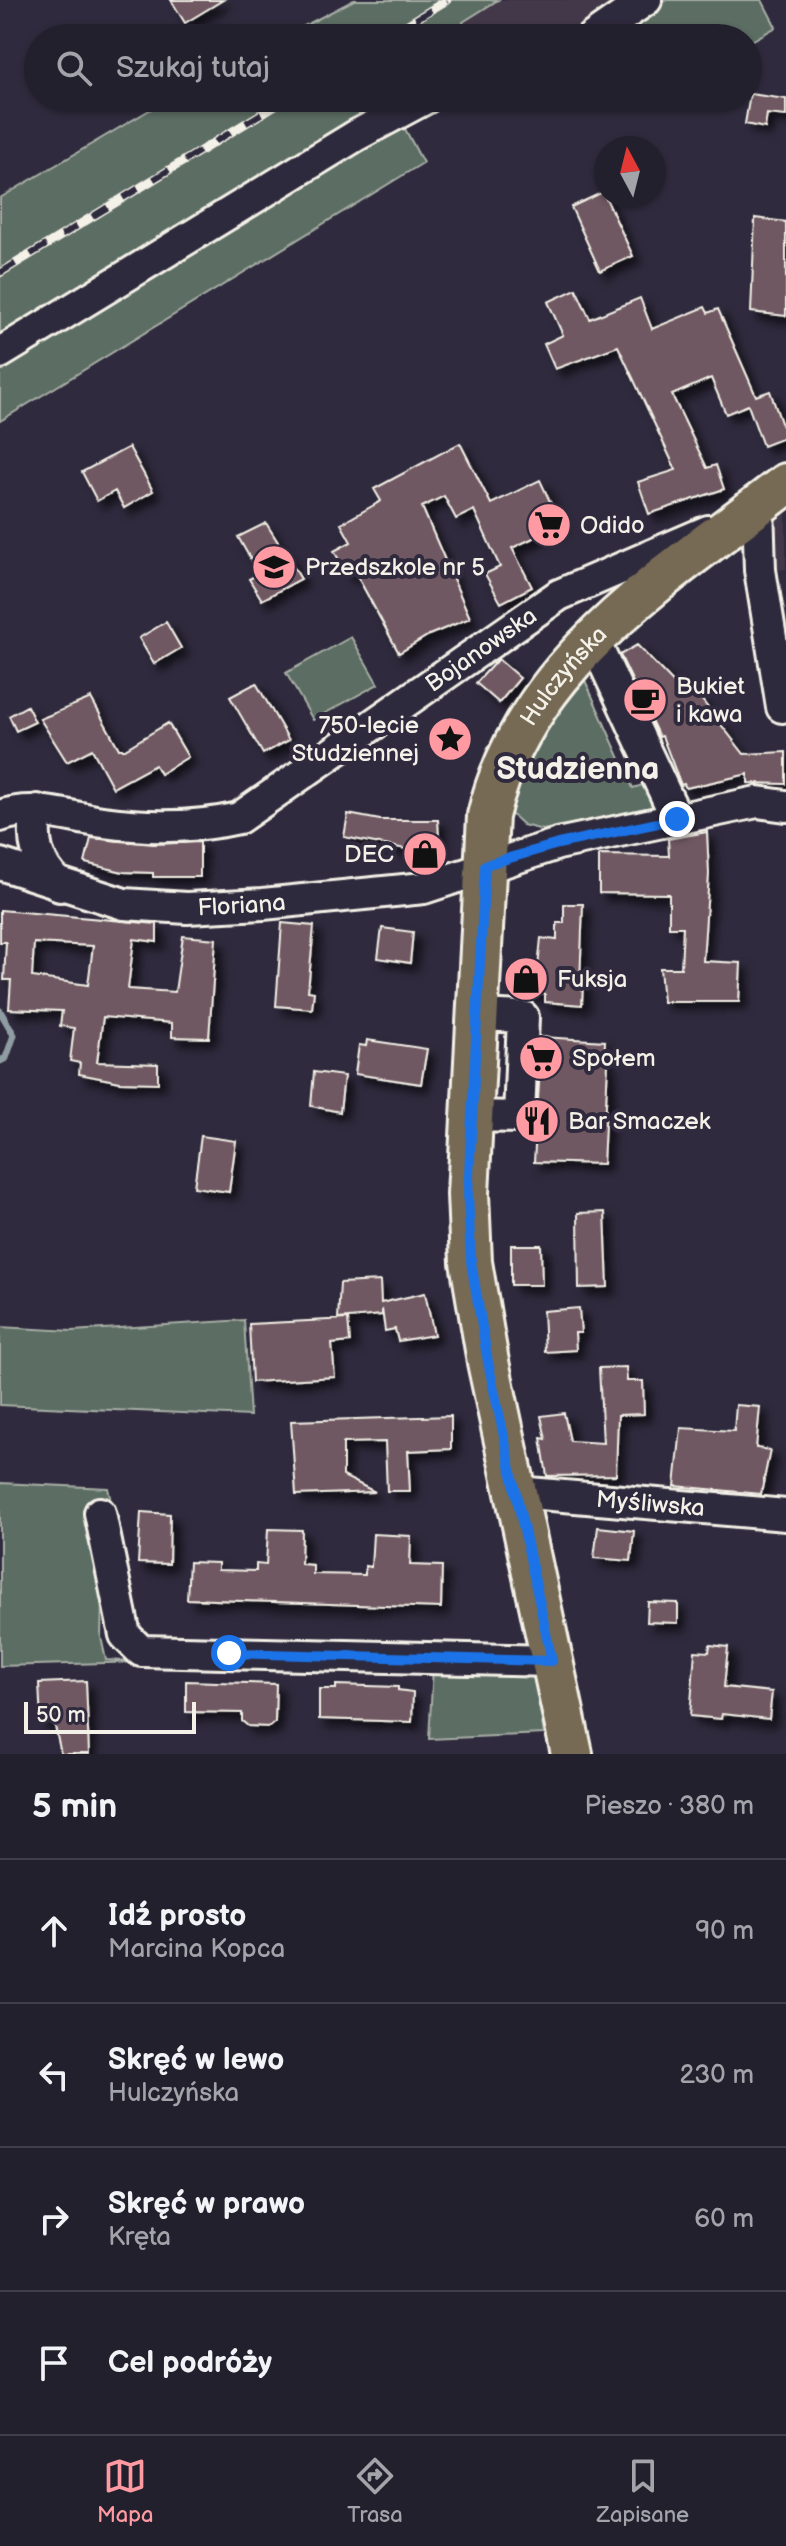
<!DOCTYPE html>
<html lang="pl">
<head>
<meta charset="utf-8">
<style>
  :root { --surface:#23202e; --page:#2f2d3a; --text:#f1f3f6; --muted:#a3a3aa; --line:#403e4a; --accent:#ff9aa2 }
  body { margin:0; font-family:"Balsamiq Sans",sans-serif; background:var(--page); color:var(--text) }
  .compass { position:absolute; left:594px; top:136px; width:72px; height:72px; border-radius:50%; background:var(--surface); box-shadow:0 2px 6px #0004; rotate:353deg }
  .scale { position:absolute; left:24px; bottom:20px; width:172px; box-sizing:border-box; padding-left:8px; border:4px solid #f4f1e8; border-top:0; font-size:22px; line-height:28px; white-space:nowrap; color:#f4f1e8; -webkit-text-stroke:6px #2f2a3d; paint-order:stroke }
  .stop { position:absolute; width:24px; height:24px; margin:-18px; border:6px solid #1a73e8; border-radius:50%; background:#fff }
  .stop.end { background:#1a73e8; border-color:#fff; box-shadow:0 2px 8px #0008 }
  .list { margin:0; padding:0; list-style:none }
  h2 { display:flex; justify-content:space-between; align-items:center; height:104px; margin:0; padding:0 32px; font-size:34px }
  h2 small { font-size:26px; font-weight:400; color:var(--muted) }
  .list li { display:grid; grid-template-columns:52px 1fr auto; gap:24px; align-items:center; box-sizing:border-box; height:144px; padding:0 32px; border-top:2px solid var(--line) }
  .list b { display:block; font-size:30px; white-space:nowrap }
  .list p { margin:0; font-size:26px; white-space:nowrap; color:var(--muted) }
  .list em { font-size:26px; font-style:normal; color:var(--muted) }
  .icon { flex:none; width:44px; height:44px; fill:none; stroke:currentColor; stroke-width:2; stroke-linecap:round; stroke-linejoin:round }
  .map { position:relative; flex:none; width:786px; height:1754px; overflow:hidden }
  .search { position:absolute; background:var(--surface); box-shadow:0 2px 6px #0004; left:24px; right:24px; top:24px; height:88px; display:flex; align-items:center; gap:20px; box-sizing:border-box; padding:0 28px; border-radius:44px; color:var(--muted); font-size:30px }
  .sheet { height:680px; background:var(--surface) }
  nav { display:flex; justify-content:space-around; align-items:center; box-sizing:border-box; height:112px; border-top:2px solid var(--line); background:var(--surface); font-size:22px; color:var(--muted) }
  nav a { display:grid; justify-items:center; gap:4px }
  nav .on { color:var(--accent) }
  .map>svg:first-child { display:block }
</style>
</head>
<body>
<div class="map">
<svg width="786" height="1754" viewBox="0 0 786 1754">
  <defs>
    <filter id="shadow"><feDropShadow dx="7" dy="7" stdDeviation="4" flood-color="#0009"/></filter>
  </defs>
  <rect width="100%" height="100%" fill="#2f2a3d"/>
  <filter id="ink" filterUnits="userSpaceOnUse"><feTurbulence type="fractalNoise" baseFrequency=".0125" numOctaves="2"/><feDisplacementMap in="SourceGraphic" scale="16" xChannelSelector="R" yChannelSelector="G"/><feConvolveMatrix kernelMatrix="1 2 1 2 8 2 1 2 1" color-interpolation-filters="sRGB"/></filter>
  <g filter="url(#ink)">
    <path fill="#423848" d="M 498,0 L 629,0 L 571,38 L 468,38 L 463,22 Z
      M 786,500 L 786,569 L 766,571 L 763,521 Z"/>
    <path fill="#5c6d64" stroke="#a8afa6" stroke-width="2" d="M 354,0 L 498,0 L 463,22 L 468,38 L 281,38 Z
      M 658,0 L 762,0 L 776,27 L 748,43 L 748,38 L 613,38 Z
      M 170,98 L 446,98 L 403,125 L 423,163 L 0,421 L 0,198 Z
      M 351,637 L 378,684 L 313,720 L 286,673 Z
      M 584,678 L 633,788 L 646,784 L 655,806 L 543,830 L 523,825 L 510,813 C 518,762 553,718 584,678 Z
      M 244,1320 L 250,1416 L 0,1405 L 0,1327 L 72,1331 Z
      M 0,1483 L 108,1488 L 112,1506 L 86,1514 L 102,1601 L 101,1637 L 106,1660 L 142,1662 L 0,1666 Z
      M 433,1667 L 534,1672 L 544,1734 L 429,1739 Z"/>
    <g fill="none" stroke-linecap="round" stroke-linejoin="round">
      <path stroke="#8f9da3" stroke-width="7" d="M 0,1011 L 14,1035 L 6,1058 L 0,1061"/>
    </g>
    <path fill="#705962" stroke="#f4f1e8" stroke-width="2" fill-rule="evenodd" filter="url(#shadow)" d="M 171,0 L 223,0 L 185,23 Z
      M 750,94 L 786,99 L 786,116 L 767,114 L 765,128 L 745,124 Z
      M 603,192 L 633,256 L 600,271 L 571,207 Z
      M 755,218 L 786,222 L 786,316 L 751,312 Z
      M 576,289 L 590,319 L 640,298 L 652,329 L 705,307 L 708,313 L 718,309 L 756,396 L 770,391 L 786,437 L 763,446 L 748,405 L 726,414 L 711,378 L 672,395 L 707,468 L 716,465 L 724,489 L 649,514 L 638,482 L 676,470 L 618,346 L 555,369 L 544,344 L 563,335 L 548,302 Z
      M 460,443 L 491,504 L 540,480 L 561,525 L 512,548 L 532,587 L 501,603 L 485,574 L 500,567 L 474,510 L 456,519 L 444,496 L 422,507 L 470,618 L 429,635 L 399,653 L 355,572 L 348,576 L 334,551 L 351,542 L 341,524 L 381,501 L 374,489 Z
      M 129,447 L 153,491 L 124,508 L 115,491 L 97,501 L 82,472 Z
      M 266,523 L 301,579 L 262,600 L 249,579 L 259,574 L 238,537 Z
      M 166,622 L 181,648 L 154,664 L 139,638 Z
      M 637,645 L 685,695 L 689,692 L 695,697 L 698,695 L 744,754 L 786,752 L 786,784 L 748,783 L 748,774 L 686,788 L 684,784 L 681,785 L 662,736 L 659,737 L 620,655 Z
      M 498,659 L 520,678 L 499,703 L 476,683 Z
      M 256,683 L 289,740 L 263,754 L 230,697 Z
      M 91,698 L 119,749 L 125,749 L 168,723 L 188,757 L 160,774 L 155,765 L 113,788 L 92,749 L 67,762 L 40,719 Z
      M 27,706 L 35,722 L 16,731 L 9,716 Z
      M 348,814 L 380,820 L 438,820 L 440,856 L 432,866 L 424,859 L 412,859 L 411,850 L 344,837 Z
      M 707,832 L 709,874 L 703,961 L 741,963 L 739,1002 L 663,1002 L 660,968 L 681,968 L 683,927 L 669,927 L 669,894 L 599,893 L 599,855 L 669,856 L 668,839 Z
      M 91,838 L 153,844 L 200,842 L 200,877 L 153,877 L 153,873 L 123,872 L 85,863 Z
      M 564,904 L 583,904 L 580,983 L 583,983 L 582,1005 L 545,1002 L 545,994 L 517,991 L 519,965 L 538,967 L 541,938 L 557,940 L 557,923 L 564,923 Z
      M 0,910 L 157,924 L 157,942 L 134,939 L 128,989 L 175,992 L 183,936 L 216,939 L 209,1038 L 172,1037 L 172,1023 L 103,1017 L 97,1062 L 158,1064 L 158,1083 L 120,1082 L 79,1074 L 80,1063 L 70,1061 L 74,1028 L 60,1026 L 62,1011 L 9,1009 L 11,980 L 4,980 L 6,942 L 0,942 ZM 34,943 L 93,946 L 88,985 L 32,977 Z
      M 282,923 L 314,926 L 308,991 L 314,992 L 312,1009 L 276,1006 Z
      M 382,928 L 413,932 L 410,963 L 378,958 Z
      M 542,1037 L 605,1041 L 604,1063 L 608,1064 L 603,1164 L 534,1162 Z
      M 367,1040 L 427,1049 L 421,1084 L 355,1074 L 359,1045 L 366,1046 Z
      M 314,1072 L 344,1076 L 340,1112 L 311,1106 Z
      M 201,1136 L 236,1141 L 229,1192 L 194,1187 Z
      M 605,1212 L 608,1287 L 579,1288 L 578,1213 Z
      M 511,1245 L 541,1245 L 542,1285 L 511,1285 Z
      M 380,1281 L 381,1303 L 425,1293 L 434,1335 L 398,1341 L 395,1329 L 385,1331 L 382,1309 L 382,1315 L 338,1319 L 340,1283 Z
      M 579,1308 L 581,1333 L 575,1333 L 576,1350 L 545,1352 L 543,1311 Z
      M 348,1319 L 350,1342 L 332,1344 L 335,1377 L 252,1382 L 249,1324 Z
      M 626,1367 L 627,1381 L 643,1381 L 644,1414 L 618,1415 L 616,1475 L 547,1476 L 541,1438 L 546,1439 L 541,1416 L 564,1413 L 570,1441 L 603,1443 L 599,1368 Z
      M 736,1405 L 760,1407 L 756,1448 L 770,1450 L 761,1494 L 675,1486 L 681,1428 L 734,1431 Z
      M 451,1416 L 451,1449 L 408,1451 L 410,1491 L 387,1491 L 385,1442 L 343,1443 L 343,1476 L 375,1492 L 296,1495 L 291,1421 Z
      M 141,1512 L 170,1514 L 169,1564 L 138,1563 Z
      M 598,1527 L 634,1531 L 631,1561 L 594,1558 Z
      M 268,1529 L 302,1530 L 301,1564 L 313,1565 L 313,1574 L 365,1575 L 365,1566 L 371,1567 L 373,1534 L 411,1536 L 410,1565 L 442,1566 L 441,1608 L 187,1599 L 189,1562 L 218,1563 L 218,1570 L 256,1571 L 256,1564 L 266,1565 Z
      M 648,1602 L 678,1603 L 678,1623 L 647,1622 Z
      M 710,1645 L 728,1647 L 724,1687 L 772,1692 L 769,1719 L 722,1714 L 721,1719 L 690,1716 L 695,1651 L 709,1652 Z
      M 86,1681 L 89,1754 L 61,1754 L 54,1722 L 41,1723 L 39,1683 Z
      M 186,1681 L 276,1684 L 275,1722 L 269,1727 L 248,1726 L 242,1721 L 242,1713 L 186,1712 Z
      M 336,1685 L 398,1687 L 398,1690 L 413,1692 L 412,1722 L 319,1719 L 319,1689 L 336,1689 Z"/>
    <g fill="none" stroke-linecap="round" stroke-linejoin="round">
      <g stroke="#f4f1e8" stroke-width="36">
        <g id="minor">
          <path d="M 591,38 L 646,0"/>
          <path d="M 0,353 L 357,135 L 426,98"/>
          <path d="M 758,505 L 760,570 L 782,707"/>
          <path d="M 594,641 L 677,819"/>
          <path d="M 37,810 C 31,842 36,862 60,886"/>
          <path id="s1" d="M 0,816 C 35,804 67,817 103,822 C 147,828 196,828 239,818 L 559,595 L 708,531"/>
          <path id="s2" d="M 0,864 L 124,904 L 187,908 L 263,904 L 424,888 L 558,844 L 757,802 L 786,806"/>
          <path d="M 472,1116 L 519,1117 L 523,1017 L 476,1015"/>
          <path id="s3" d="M 517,1492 L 786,1515"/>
          <path d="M 100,1513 L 125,1635 L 141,1651 L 552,1661"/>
        </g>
      </g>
      <g stroke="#f4f1e8" stroke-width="46">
        <g id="major">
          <path id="s4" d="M 572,1754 L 488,1362 L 471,1262 L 468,1194 L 488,816 C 523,663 670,574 786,484"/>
        </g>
      </g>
      <use href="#minor" stroke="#2f2a3d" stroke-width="30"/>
      <use href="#major" stroke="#766a54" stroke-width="40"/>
      <g stroke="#f4f1e8" stroke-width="9">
        <path id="rail" d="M 385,38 L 447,0
          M 0,273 L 287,98"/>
      </g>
      <use href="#rail" stroke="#2f2a3d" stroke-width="6" stroke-dasharray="18" stroke-linecap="butt"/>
    </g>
  </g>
  <g fill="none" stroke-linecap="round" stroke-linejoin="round" filter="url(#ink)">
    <path stroke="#1a73e8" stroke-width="10" d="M 229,1653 L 552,1661 L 488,1362 L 471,1262 L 468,1194 L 485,865 L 558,844 L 677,819"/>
  </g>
  <defs>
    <g id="supermarket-disc" transform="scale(2.3)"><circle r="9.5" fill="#ff9aa2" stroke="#2f2a3d"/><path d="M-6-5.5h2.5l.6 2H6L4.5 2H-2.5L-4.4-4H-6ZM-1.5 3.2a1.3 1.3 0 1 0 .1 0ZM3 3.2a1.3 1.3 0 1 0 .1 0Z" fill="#111"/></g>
    <g id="school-disc" transform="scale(2.3)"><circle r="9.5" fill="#ff9aa2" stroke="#2f2a3d"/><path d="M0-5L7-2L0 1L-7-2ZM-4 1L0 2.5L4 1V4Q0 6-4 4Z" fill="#111"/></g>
    <g id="cafe-disc" transform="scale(2.3)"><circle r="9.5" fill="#ff9aa2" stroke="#2f2a3d"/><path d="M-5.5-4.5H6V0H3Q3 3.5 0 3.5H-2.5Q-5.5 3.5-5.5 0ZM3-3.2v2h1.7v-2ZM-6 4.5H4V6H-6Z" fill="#111"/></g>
    <g id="sight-disc" transform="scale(2.3)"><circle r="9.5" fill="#ff9aa2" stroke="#2f2a3d"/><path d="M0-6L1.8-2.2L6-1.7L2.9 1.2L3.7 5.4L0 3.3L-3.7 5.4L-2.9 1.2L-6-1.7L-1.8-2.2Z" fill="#111"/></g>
    <g id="shop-disc" transform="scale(2.3)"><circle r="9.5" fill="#ff9aa2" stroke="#2f2a3d"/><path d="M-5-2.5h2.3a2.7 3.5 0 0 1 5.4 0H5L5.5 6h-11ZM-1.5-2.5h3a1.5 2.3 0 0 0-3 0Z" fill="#111"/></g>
    <g id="restaurant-disc" transform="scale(2.3)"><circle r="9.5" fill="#ff9aa2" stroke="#2f2a3d"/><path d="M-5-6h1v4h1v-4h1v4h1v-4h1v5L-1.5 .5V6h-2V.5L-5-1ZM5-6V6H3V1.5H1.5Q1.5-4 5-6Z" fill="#111"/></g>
  </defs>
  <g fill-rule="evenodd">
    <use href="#supermarket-disc" x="549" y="525"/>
    <use href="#school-disc" x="274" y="567"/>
    <use href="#cafe-disc" x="645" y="700"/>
    <use href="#sight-disc" x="450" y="739"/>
    <use href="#shop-disc" x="425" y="854"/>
    <use href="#shop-disc" x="526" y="979"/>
    <use href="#supermarket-disc" x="541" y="1058"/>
    <use href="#restaurant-disc" x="537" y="1121"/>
  </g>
  <g text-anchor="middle" stroke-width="8" stroke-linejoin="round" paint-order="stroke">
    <g font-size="24" fill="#f4f1e8" stroke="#2f2a3d" text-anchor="start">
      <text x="580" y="533">Odido</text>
      <text x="305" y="575">Przedszkole nr 5</text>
      <text x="676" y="694">Bukiet<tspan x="676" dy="28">i kawa</tspan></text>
      <text x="419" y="733" text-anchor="end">750-lecie<tspan x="419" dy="28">Studziennej</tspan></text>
      <text x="394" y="862" text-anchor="end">DEC</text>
      <text x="557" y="987">Fuksja</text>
      <text x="572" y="1066">Społem</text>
      <text x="568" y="1129">Bar Smaczek</text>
    </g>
    <g font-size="24" fill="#f4f1e8" stroke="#2f2a3d">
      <text dy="8" stroke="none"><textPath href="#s1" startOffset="536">Bojanowska</textPath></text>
      <text dy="8" stroke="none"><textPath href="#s4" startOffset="1110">Hulczyńska</textPath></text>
      <text dy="8" stroke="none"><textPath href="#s2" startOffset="248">Floriana</textPath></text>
      <text dy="8" stroke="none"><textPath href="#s3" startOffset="134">Myśliwska</textPath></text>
    </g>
    <g font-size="32" font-weight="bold" fill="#f4f1e8" stroke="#2f2a3d">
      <text x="578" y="779">Studzienna</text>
    </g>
  </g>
</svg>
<svg class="compass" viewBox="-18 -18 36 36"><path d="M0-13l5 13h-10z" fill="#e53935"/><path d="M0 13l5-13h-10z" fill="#a3a3aa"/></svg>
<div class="scale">50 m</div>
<div class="stop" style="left:229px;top:1653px"></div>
<div class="stop end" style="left:677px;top:819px"></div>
<div class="search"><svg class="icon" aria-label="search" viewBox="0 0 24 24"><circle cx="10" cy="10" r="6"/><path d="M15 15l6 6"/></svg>Szukaj tutaj</div>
</div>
<section class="sheet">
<h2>5 min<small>Pieszo · 380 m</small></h2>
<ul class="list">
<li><svg class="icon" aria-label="ahead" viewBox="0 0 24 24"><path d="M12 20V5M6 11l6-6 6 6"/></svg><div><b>Idź prosto</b><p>Marcina Kopca</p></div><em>90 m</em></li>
<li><svg class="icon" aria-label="left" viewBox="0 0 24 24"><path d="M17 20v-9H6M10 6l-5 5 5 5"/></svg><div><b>Skręć w lewo</b><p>Hulczyńska</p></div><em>230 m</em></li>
<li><svg class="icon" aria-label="right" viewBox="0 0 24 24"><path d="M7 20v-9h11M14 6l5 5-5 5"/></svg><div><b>Skręć w prawo</b><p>Kręta</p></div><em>60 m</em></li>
<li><svg class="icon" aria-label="arrive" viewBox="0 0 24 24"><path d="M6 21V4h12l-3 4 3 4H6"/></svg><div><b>Cel podróży</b></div></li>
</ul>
</section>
<nav>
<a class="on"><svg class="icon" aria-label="map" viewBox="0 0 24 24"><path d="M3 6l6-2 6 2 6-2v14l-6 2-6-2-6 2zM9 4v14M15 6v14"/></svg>Mapa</a>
<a><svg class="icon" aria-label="directions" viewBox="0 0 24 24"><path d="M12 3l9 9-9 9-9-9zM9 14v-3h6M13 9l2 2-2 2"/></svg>Trasa</a>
<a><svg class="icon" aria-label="saved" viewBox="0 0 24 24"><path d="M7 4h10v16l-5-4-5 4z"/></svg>Zapisane</a>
</nav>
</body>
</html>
